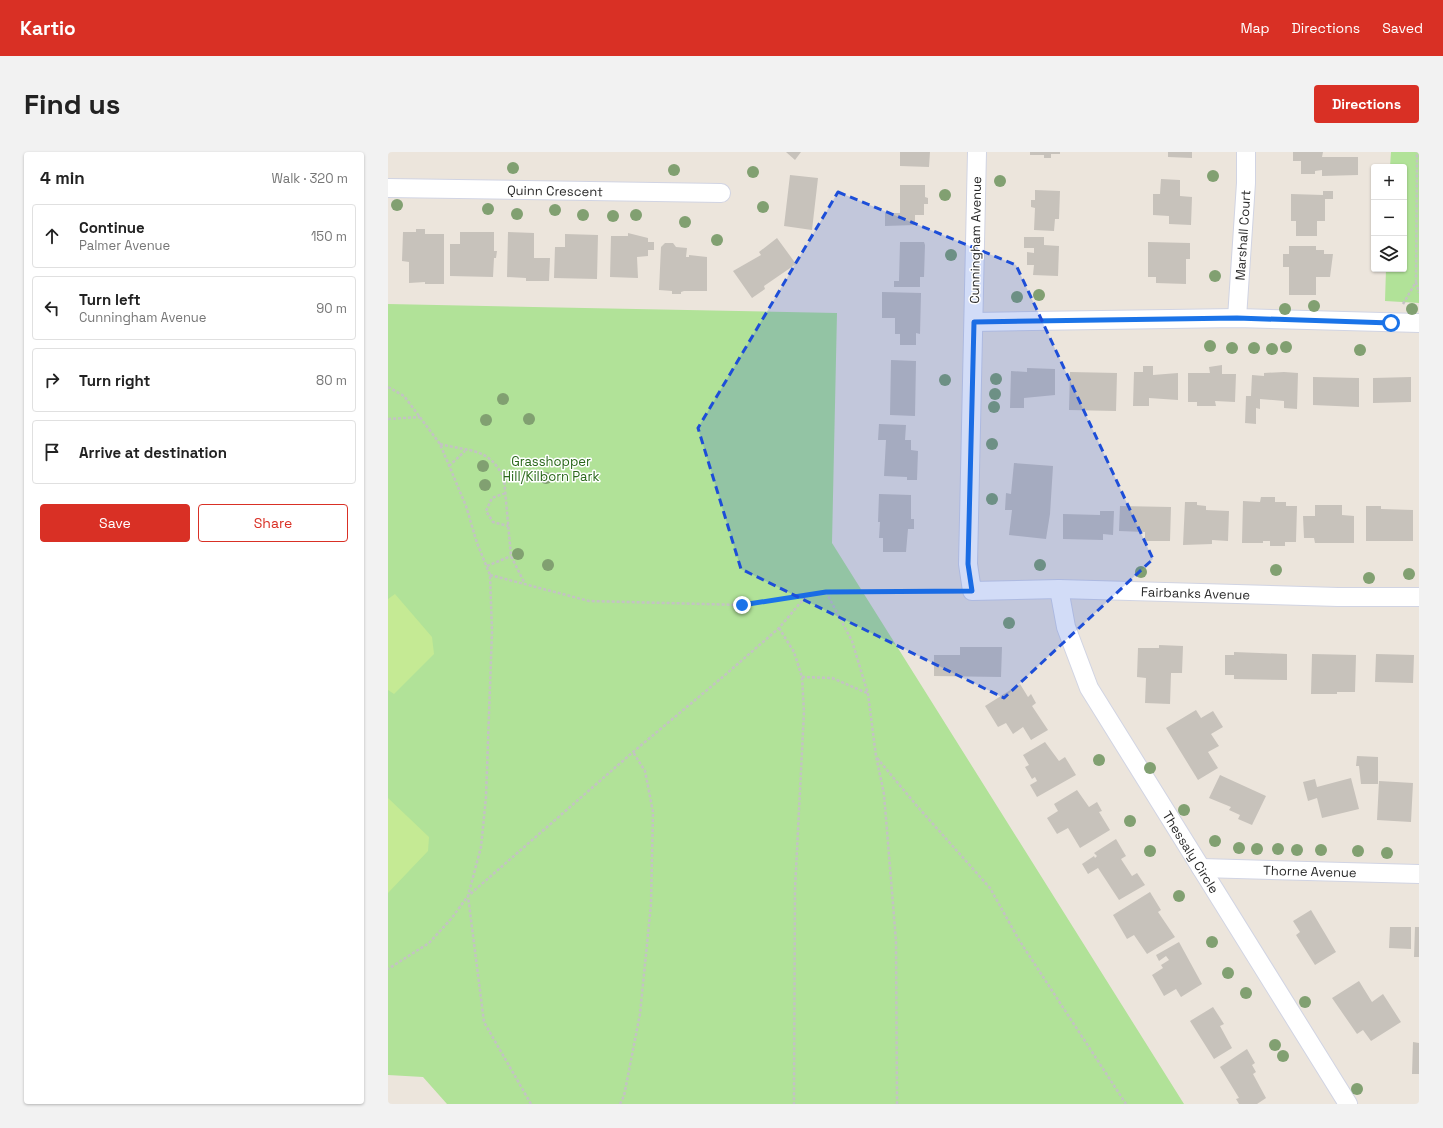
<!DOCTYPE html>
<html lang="en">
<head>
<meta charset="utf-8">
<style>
  :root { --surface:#fff; --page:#f2f2f2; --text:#222; --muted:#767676; --line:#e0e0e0; --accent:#d93025 }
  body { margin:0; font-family:"Space Grotesk",sans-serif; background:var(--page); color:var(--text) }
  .controls { position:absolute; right:12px; top:12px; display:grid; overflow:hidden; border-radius:4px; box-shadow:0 1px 3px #0004 }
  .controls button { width:36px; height:36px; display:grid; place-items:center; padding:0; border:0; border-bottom:1px solid var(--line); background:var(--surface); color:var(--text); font:20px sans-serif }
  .stop { position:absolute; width:12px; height:12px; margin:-9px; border:3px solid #1a73e8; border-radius:50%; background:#fff }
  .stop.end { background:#1a73e8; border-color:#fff; box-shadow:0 1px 4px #0008 }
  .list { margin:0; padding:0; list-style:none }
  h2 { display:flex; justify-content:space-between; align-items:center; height:52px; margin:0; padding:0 16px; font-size:17px }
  h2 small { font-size:13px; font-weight:400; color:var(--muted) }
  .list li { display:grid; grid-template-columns:26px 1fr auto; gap:12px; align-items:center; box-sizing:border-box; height:64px; margin:0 8px 8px; padding:0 8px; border:1px solid var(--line); border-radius:4px }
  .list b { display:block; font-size:15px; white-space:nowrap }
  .list p { margin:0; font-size:13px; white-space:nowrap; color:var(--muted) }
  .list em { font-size:13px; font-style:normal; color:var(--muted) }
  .actions { display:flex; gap:8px; padding:12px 16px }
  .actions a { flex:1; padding:9px 0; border:1px solid var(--accent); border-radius:4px; text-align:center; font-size:14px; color:var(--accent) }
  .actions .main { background:var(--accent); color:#fff }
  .icon { flex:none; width:22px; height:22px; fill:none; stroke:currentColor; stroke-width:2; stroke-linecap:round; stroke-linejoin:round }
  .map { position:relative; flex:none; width:1031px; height:952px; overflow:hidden; border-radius:4px }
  header { display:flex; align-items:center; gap:24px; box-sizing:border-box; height:56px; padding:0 20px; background:var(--accent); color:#fff }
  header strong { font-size:19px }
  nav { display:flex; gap:22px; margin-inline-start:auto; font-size:14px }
  .intro { display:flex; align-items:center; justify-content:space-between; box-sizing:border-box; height:96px; padding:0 24px }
  h1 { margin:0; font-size:28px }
  .button { padding:10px 18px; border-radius:4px; background:var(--accent); color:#fff; font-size:14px; font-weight:700 }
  main { display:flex; gap:24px; padding:0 24px }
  aside { flex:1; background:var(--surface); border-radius:4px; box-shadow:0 1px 3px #0004 }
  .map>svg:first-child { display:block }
</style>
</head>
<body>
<header>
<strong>Kartio</strong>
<nav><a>Map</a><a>Directions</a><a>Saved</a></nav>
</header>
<div class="intro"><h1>Find us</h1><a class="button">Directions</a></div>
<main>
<aside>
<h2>4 min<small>Walk · 320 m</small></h2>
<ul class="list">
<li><svg class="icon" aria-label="ahead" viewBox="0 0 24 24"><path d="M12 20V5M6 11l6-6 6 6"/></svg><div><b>Continue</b><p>Palmer Avenue</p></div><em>150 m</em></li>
<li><svg class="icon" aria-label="left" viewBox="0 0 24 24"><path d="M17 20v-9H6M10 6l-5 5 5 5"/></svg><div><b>Turn left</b><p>Cunningham Avenue</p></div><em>90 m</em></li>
<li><svg class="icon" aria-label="right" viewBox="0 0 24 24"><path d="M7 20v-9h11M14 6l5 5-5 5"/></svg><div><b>Turn right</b></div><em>80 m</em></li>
<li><svg class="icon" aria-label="arrive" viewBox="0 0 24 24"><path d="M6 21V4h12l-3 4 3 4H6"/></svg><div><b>Arrive at destination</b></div></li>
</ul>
<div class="actions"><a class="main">Save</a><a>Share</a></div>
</aside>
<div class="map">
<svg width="1031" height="952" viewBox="0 0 1031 952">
  <rect width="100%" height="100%" fill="#ece5dc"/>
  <path fill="#b1e298" d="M 1003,0 L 1031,0 L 1031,151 L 997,149 L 998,117 L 1016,117 L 1016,15 L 1002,15 Z
    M 0,152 L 449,161 L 444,391 L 796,952 L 59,952 L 35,925 L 0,923 Z"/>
  <path fill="#c5ea94" d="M 7,442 L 44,485 L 46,502 L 6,542 L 0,538 L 0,447 Z
    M 0,646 L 41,685 L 40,699 L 0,741 Z"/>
  <path fill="#c7c2bb" d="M 398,0 L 413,0 L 407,8 Z
    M 512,0 L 542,0 L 541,15 L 512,14 Z
    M 642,0 L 672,0 L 672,2 L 663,2 L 663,6 L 656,6 L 656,3 L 642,3 Z
    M 780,0 L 804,0 L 804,6 L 780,5 Z
    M 905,0 L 935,0 L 934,5 L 970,5 L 970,23 L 934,24 L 934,18 L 927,19 L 927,22 L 913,22 L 913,9 L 905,9 Z
    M 402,23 L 430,26 L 424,78 L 396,74 Z
    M 773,27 L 792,28 L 792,44 L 804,45 L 803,73 L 781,72 L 781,64 L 765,63 L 765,42 L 772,42 Z
    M 512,33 L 537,33 L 537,45 L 540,46 L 540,52 L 536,52 L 536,63 L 527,63 L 527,73 L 497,74 L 497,61 L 512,61 Z
    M 647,38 L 672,39 L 671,67 L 667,67 L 666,79 L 646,78 L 647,56 L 643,55 L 643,48 L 647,48 Z
    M 935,39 L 945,39 L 945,47 L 937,47 L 937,69 L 929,69 L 929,84 L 908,84 L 908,69 L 903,69 L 903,42 L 935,43 Z
    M 28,77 L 37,77 L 37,82 L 56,82 L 56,132 L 37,132 L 37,130 L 21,131 L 21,110 L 14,109 L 15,80 L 28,80 Z
    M 72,80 L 106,80 L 106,99 L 109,99 L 108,106 L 106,106 L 105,125 L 62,124 L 62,92 L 72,92 Z
    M 120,80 L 146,81 L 146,106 L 162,106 L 161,129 L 138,129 L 138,126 L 119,125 Z
    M 240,81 L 260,86 L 260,90 L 266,90 L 266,98 L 260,98 L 260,104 L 249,105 L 250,126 L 222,125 L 223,84 L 240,84 Z
    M 177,82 L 210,83 L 209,127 L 166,126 L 167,95 L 177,95 Z
    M 636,85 L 656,85 L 656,93 L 671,94 L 670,124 L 645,123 L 646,113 L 639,113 L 639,100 L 646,101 L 646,96 L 636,96 Z
    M 389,86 L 408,112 L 376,134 L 377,137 L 364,146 L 345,119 L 373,103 L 371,100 Z
    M 512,90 L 536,90 L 537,93 L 536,125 L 532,125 L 532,135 L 506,135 L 506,129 L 511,129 Z
    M 760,90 L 802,91 L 802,107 L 798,107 L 798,132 L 768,131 L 768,125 L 760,125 Z
    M 277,91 L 285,91 L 288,95 L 299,96 L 298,105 L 301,105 L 301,103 L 319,105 L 319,139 L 296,139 L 293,140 L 293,142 L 284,142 L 284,139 L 271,138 L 273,95 Z
    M 901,94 L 928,94 L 928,98 L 936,98 L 936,102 L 945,102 L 942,125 L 928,125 L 928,143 L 901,143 L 901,115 L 895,115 L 895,102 L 901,102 Z
    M 494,140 L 533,141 L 532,182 L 528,181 L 528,193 L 512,193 L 512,182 L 507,182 L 507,166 L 494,166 Z
    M 503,208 L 528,209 L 527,264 L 502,263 Z
    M 834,213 L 834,222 L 848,222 L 847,250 L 827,249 L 828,254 L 809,254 L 809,250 L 800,250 L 800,221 L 822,221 L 821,215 Z
    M 755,214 L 765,214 L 765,223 L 790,221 L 790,248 L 761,246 L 761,254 L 745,254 L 746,220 L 755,220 Z
    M 639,216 L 667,217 L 667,243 L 636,246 L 636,256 L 622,256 L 623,219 L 639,220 Z
    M 682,220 L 729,221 L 728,259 L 681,258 Z
    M 896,220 L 910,221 L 909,257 L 896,256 L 896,249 L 872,247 L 872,257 L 868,256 L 868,272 L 857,271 L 858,244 L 863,244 L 864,223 L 876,224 L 876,221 Z
    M 925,225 L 971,226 L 971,255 L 925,253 Z
    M 1023,225 L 1023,250 L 985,251 L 985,226 Z
    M 491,272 L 518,273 L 517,288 L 523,288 L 523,298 L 530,299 L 529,328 L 519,328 L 519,325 L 496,324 L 498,288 L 490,288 Z
    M 626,311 L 665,314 L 662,362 L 658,387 L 621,383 L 624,358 L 617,358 L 618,341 L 623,342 Z
    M 491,342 L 523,343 L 523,367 L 526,367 L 526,377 L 520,377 L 518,400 L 495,400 L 495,386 L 491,386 L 492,370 L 490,370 Z
    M 873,345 L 887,345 L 887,350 L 898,350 L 898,354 L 909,354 L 908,390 L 897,390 L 897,394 L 882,394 L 882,389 L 875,389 L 875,391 L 854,391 L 855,349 L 872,350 Z
    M 797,350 L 809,350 L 809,353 L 818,354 L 818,358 L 841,359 L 840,389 L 824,388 L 824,392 L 795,393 Z
    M 927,353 L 954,353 L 954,363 L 966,364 L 966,391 L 927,391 L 926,386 L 916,386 L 915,364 L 927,364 Z
    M 732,354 L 783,355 L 782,389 L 757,389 L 757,380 L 731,379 Z
    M 978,354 L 993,354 L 993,357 L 1025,358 L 1025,389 L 978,389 Z
    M 712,359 L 726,359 L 725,383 L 715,382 L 715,388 L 675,387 L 675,362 L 712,363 Z
    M 771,493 L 795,494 L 794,521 L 783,521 L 782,552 L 757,551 L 758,526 L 749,525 L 750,496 L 771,496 Z
    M 572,495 L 614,495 L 613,525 L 546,524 L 546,503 L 572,503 Z
    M 846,500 L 899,502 L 899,528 L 846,527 L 846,523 L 837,523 L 837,503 L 846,503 Z
    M 924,502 L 968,503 L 967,540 L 949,540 L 949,542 L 923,542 Z
    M 988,502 L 1026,503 L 1025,531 L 987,530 Z
    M 632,532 L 640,545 L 643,542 L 648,551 L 644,554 L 660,578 L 643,588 L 635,575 L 625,582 L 618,571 L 610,575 L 597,554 Z
    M 808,558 L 813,566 L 825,559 L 835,575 L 823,582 L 831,594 L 820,600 L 830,616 L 810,628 L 778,576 Z
    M 657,590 L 671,609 L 677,605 L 688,623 L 649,645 L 642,633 L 649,629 L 647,625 L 644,627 L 637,615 L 641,613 L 635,603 Z
    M 969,604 L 990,605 L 990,632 L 973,632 L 971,614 L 968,614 Z
    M 832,623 L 878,644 L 864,673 L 850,667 L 852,663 L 841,658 L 843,655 L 821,646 Z
    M 963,626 L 971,657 L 934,666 L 929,646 L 920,649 L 915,630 L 927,627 L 929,635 Z
    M 991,629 L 1025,631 L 1023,670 L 989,668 Z
    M 689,638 L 701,655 L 709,650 L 714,659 L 711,660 L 722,678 L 692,696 L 680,676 L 669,682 L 659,666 L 670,659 L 666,652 Z
    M 728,687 L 738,704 L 733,707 L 744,724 L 749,721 L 757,733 L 731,748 L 710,716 L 700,722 L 694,712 L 706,704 L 707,706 L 709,704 L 706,701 Z
    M 762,740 L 773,758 L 770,760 L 787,785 L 759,802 L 746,783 L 739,787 L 725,763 Z
    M 923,758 L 948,800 L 927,813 L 908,783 L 912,780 L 905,769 Z
    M 1002,775 L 1023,775 L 1023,797 L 1001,796 Z
    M 1027,775 L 1031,775 L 1031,805 L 1026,805 Z
    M 791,790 L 814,832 L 793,845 L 788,837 L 776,844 L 764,823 L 775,816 L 773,813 L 781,808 L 778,804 L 771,809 L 768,803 Z
    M 971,829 L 984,850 L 995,842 L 1013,870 L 983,889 L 975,878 L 969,882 L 944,846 Z
    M 825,855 L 836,872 L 832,874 L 844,896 L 826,907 L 802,869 Z
    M 1025,890 L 1031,891 L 1031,922 L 1024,922 Z
    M 859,897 L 867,911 L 864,913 L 868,920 L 865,922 L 878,946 L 869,952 L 851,952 L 848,947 L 851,946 L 832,915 Z"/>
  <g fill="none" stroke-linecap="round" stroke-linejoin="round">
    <g stroke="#d1d4e3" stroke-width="20">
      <g id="minor">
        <path id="s1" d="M 589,0 L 580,412 L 584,439 L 671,437 L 950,445 L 1031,445"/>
        <path id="s2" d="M 0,36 L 333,41"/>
        <path id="s3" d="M 849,166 L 858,31 L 858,0"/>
        <path d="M 586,170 L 849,166 L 1031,171"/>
        <path id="s4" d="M 671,437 L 678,475 L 701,536 L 960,952"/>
        <path id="s5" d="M 813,716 L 1031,722"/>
      </g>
    </g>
    <path stroke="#c3c3c3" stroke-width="2.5" stroke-dasharray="3 2" stroke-linecap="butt" d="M 1028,130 L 1031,141
      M 1015,152 L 1028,130 L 1029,0
      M 0,235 L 16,244 L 52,292 L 78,354 L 89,391 L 102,423 L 104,479 L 98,645 L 93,695 L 80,744 L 63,767 L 41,791 L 0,817
      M 0,267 L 32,265
      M 52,292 C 82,300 102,295 116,327 L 123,404 L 137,432
      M 61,314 L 77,299
      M 117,341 L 104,346 L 98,359 L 105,370 L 120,374
      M 99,414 L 123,404
      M 102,423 L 201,449 L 354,453 L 438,440 L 567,439
      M 438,440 L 464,489 L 480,542 L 488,604 L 496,642 L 508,789 L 509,952
      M 391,476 L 406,500 L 414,525 L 416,560 L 407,737 L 406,952
      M 414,525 L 444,526 L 479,541
      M 489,606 L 529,654 L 602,736 L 631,788 L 738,952
      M 143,952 L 96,870 L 80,744 L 245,600 L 337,523 L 391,476 L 419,443
      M 232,952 L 236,944 L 252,862 L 263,752 L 265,660 L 257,619 L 245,600"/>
    <use href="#minor" stroke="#fff" stroke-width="18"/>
  </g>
  <g fill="#81a071">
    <circle cx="125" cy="16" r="6"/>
    <circle cx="286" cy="18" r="6"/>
    <circle cx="365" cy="20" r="6"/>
    <circle cx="825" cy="24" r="6"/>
    <circle cx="612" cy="29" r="6"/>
    <circle cx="557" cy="43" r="6"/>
    <circle cx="9" cy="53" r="6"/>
    <circle cx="375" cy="55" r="6"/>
    <circle cx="100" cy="57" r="6"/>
    <circle cx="167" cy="58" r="6"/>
    <circle cx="129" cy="62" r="6"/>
    <circle cx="195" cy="63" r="6"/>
    <circle cx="248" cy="63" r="6"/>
    <circle cx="225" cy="64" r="6"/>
    <circle cx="297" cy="70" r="6"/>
    <circle cx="329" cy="88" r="6"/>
    <circle cx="563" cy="103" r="6"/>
    <circle cx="827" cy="124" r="6"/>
    <circle cx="651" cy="143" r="6"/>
    <circle cx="629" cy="145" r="6"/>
    <circle cx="926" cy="154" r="6"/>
    <circle cx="897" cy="157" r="6"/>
    <circle cx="1024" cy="157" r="6"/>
    <circle cx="822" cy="194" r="6"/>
    <circle cx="898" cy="195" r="6"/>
    <circle cx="844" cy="196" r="6"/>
    <circle cx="866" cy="196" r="6"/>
    <circle cx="884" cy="197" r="6"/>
    <circle cx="972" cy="198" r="6"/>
    <circle cx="608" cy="227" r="6"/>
    <circle cx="557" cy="228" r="6"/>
    <circle cx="607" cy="242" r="6"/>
    <circle cx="115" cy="247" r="6"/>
    <circle cx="606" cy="255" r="6"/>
    <circle cx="141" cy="267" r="6"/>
    <circle cx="98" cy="268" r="6"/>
    <circle cx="604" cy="292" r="6"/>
    <circle cx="95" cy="314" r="6"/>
    <circle cx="158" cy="326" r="6"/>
    <circle cx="97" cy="333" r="6"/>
    <circle cx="604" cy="347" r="6"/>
    <circle cx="130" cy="402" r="6"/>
    <circle cx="160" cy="413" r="6"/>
    <circle cx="652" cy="413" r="6"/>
    <circle cx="888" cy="418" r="6"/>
    <circle cx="753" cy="420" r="6"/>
    <circle cx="1021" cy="422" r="6"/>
    <circle cx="981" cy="426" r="6"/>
    <circle cx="621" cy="471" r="6"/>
    <circle cx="711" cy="608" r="6"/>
    <circle cx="762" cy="616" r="6"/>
    <circle cx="796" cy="658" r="6"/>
    <circle cx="742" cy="669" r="6"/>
    <circle cx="827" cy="689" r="6"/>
    <circle cx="851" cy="696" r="6"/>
    <circle cx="869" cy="697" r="6"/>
    <circle cx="890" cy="697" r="6"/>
    <circle cx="909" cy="698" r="6"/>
    <circle cx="933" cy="698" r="6"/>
    <circle cx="762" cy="699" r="6"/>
    <circle cx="970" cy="699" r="6"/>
    <circle cx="999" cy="701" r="6"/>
    <circle cx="791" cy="744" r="6"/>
    <circle cx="824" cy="790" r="6"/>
    <circle cx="840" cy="821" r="6"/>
    <circle cx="858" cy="841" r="6"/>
    <circle cx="917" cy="850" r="6"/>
    <circle cx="887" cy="893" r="6"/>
    <circle cx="895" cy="904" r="6"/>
    <circle cx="969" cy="937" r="6"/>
  </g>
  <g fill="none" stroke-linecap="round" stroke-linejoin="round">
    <path stroke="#1a73e8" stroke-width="5" d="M 354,453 L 438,440 L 584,439 L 580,412 L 586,170 L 849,166 L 1003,171"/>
  </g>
  <path fill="#1d4ed8" fill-opacity="0.2" stroke="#1d4ed8" stroke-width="3" stroke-dasharray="8 5" stroke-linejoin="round" d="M 450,40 L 628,113 L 765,407 L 616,546 L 353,417 L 310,276 Z"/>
  <g text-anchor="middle" stroke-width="3" stroke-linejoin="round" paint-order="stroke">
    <g font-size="13" fill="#2a2a2a" stroke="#fff">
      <text dy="5" stroke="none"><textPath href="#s2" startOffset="167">Quinn Crescent</textPath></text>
      <text dy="5" stroke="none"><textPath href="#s3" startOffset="83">Marshall Court</textPath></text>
      <text transform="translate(587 88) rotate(-89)" y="5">Cunningham Avenue</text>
      <text dy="5" stroke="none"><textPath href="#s1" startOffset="663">Fairbanks Avenue</textPath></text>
      <text dy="5" stroke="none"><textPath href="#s4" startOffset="297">Thessaly Circle</textPath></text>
      <text dy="5" stroke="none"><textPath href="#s5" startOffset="109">Thorne Avenue</textPath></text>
    </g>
    <g font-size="13" fill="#29671a" stroke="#fff">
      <text x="163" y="314">Grasshopper<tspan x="163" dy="15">Hill/Kilborn Park</tspan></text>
    </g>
  </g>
</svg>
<div class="controls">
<button>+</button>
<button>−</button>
<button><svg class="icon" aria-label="layers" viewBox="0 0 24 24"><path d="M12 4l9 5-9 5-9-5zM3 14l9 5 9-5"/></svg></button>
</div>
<div class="stop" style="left:1003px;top:171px"></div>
<div class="stop end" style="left:354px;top:453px"></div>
</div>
</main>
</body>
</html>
